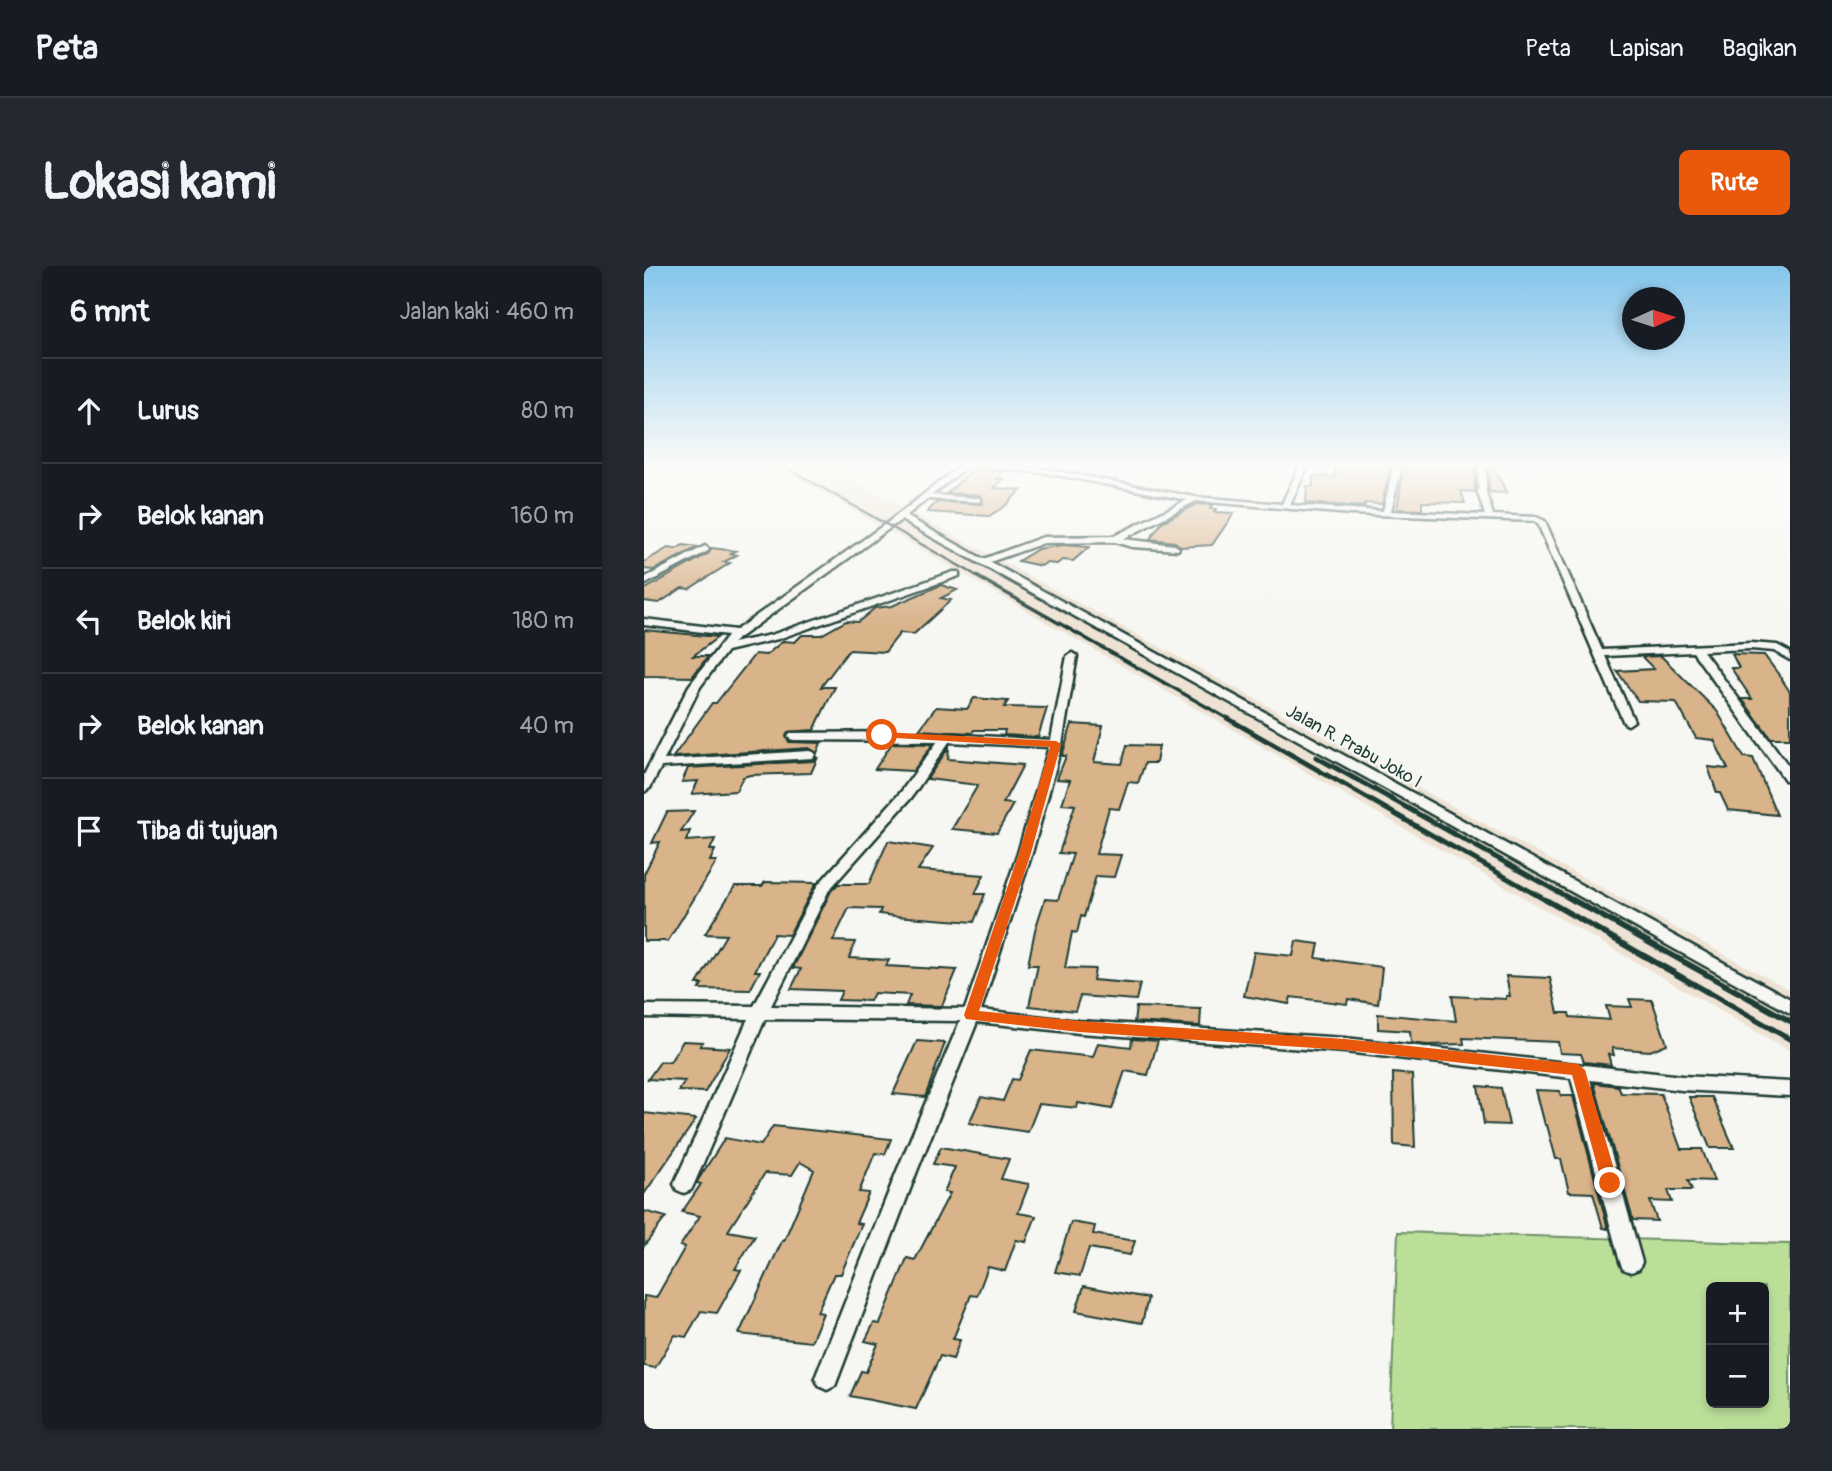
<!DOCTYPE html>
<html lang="id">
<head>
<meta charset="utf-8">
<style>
  :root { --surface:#171b24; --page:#242831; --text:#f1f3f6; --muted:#9ea1a6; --line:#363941; --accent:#ea580c }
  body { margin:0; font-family:Pangolin,sans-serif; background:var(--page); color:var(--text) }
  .controls { position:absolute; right:21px; bottom:21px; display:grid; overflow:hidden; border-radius:10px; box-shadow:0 4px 10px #0003 }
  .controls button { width:63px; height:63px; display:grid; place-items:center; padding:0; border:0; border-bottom:2px solid var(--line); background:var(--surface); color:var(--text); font:35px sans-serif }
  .compass { position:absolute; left:978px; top:21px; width:63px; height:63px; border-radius:50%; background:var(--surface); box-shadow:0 4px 10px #0003; rotate:87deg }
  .stop { position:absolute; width:21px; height:21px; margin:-16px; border:5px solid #ea580c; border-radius:50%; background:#fff }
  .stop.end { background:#ea580c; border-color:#fff; box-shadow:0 2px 7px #0008 }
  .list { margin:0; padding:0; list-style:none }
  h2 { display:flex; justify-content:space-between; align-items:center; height:91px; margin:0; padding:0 28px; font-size:30px }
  h2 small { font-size:23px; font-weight:400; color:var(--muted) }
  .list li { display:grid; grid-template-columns:46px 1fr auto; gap:21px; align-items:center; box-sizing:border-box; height:105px; padding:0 28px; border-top:2px solid var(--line) }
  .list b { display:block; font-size:26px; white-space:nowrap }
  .list em { font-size:23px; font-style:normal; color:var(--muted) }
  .icon { flex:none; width:38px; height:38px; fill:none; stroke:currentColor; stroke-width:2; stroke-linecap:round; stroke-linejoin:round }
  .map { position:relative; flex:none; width:1146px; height:1163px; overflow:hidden; border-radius:10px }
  header { display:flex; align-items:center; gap:42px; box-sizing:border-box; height:98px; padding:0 35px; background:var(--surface); border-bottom:2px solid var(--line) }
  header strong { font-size:33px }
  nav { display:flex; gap:38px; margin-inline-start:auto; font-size:24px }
  .intro { display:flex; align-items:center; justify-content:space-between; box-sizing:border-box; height:168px; padding:0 42px }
  h1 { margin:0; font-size:49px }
  .button { padding:18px 32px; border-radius:10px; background:var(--accent); color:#fff; font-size:24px; font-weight:700 }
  main { display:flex; gap:42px; padding:0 42px }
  aside { flex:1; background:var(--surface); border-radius:10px; box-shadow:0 4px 10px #0003 }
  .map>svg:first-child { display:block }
</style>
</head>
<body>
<header>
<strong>Peta</strong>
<nav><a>Peta</a><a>Lapisan</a><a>Bagikan</a></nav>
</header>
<div class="intro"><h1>Lokasi kami</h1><a class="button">Rute</a></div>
<main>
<aside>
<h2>6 mnt<small>Jalan kaki · 460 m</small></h2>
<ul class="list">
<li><svg class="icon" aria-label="ahead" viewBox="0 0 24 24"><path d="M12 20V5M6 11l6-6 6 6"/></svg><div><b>Lurus</b></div><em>80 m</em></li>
<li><svg class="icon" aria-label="right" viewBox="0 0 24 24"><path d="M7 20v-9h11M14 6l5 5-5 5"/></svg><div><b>Belok kanan</b></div><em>160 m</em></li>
<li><svg class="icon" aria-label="left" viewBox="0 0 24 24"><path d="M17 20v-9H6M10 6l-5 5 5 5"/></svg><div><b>Belok kiri</b></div><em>180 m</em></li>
<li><svg class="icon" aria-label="right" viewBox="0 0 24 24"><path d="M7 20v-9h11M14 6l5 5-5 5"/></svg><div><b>Belok kanan</b></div><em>40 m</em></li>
<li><svg class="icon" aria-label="arrive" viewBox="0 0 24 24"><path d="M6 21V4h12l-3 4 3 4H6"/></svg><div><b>Tiba di tujuan</b></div></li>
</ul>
</aside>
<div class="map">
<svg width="1146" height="1163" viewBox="0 0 1146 1163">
  <rect width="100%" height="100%" fill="#f6f6f2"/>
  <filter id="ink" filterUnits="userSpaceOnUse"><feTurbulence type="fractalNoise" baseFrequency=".0143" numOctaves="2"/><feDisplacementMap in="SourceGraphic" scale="14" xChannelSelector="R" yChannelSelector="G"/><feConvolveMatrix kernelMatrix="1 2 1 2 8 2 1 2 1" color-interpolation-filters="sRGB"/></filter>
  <g filter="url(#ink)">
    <path fill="#ede2d3" d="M 130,199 L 181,199 L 1146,724 L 1146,785 Z"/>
    <path fill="#bbdf99" stroke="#6d8e66" stroke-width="2" fill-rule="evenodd" d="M 754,966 L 1146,978 L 1146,1163 L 746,1163 ZM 1067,1021 L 1120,1021 L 1120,1137 L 1067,1137 Z"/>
    <path fill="#d9b38a" stroke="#1f3d34" stroke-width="2" d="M 704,199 L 747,199 L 738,238 L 720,237 L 721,241 L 662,237 L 663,220 L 669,220 L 669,210 L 691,211 L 691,200 Z
      M 760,199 L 831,202 L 831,226 L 817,225 L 821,237 L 778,236 L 778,244 L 753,243 Z
      M 331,202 L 358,206 L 353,213 L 360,213 L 350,222 L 377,224 L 361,240 L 345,250 L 283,246 L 293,236 L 339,238 L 337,229 L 303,227 Z
      M 845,203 L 850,203 L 863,227 L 845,226 Z
      M 553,238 L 569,239 L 566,243 L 572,243 L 570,246 L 590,247 L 568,279 L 537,281 L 531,276 L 506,273 L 518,256 Z
      M 39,279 L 54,281 L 10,304 L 0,303 L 0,296 L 24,282 L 32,283 Z
      M 418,279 L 445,281 L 429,295 L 418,294 L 413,298 L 402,297 L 397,300 L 374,295 L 394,283 Z
      M 67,282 L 92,285 L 87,288 L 93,289 L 80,296 L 86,297 L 45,323 L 38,322 L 15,337 L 0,335 L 0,324 L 65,287 Z
      M 297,319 L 313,324 L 297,332 L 307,334 L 270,368 L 256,367 L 241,386 L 205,384 L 177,421 L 191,421 L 170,464 L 144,466 L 142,471 L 145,476 L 177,477 L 173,487 L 165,482 L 29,491 L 68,437 L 72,437 L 111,388 L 122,389 L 139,375 L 151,376 L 158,369 L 177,369 L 202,355 L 214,356 L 231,342 L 248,340 Z
      M 0,364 L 74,371 L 49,390 L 64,390 L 48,411 L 0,410 Z
      M 1088,388 L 1120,389 L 1135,409 L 1146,426 L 1146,472 L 1127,472 L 1098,433 L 1108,433 L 1087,402 L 1095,402 Z
      M 1017,390 L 1073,445 L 1100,491 L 1109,492 L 1133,549 L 1084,544 L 1076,527 L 1073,527 L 1064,501 L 1084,503 L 1070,474 L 1052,472 L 1032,436 L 994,435 L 973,405 L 1010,403 L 998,391 Z
      M 330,432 L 364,435 L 360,441 L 403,442 L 394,471 L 360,469 L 361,464 L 330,464 L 328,467 L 275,464 L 292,441 L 323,443 Z
      M 428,458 L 459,460 L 450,496 L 478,498 L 483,479 L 515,480 L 512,497 L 501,497 L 494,517 L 484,516 L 475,543 L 465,542 L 452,588 L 477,589 L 470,611 L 452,610 L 440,651 L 437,650 L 433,667 L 428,666 L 421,702 L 451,703 L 449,714 L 496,718 L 492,734 L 436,730 L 431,745 L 385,740 L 394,699 L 384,699 L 391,664 L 401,633 L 414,634 L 429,588 L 415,587 L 431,539 L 418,538 L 426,514 L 413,513 L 422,490 L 418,490 Z
      M 248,477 L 289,478 L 269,505 L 231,503 Z
      M 305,481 L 304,493 L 379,499 L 359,537 L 369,538 L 353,567 L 308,563 L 334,519 L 283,513 Z
      M 174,491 L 167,507 L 106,509 L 99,511 L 92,525 L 48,528 L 54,515 L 38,516 L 44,502 L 169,495 Z
      M 50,545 L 37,566 L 46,565 L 42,575 L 71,573 L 66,584 L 71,584 L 66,595 L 73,595 L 24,675 L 0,675 L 0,608 L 16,576 L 8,577 L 23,546 Z
      M 244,575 L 289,582 L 274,604 L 340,609 L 331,628 L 341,628 L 330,656 L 251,650 L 235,648 L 237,643 L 205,642 L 189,675 L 211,676 L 205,692 L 245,694 L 242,700 L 313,704 L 298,740 L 262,739 L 266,729 L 230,727 L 226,735 L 194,734 L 198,725 L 147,723 L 157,703 L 149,702 L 187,625 L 194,618 L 225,618 Z
      M 121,616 L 172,617 L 145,669 L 130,668 L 111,705 L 116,705 L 106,724 L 55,723 L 58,718 L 53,718 L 82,669 L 61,668 L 91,620 L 118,620 Z
      M 652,675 L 675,678 L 672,692 L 738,701 L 734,738 L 704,733 L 703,738 L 647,731 L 645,738 L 600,730 L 610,686 L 649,690 Z
      M 862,710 L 906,712 L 914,747 L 925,747 L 926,751 L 966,754 L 962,740 L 988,741 L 985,733 L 1008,734 L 1023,778 L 1006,785 L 968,782 L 970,789 L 964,788 L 967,799 L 940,796 L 937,788 L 916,787 L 914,776 L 819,772 L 820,778 L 783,779 L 767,777 L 766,765 L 734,763 L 734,748 L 812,755 L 808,730 L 862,733 L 862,730 L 866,730 Z
      M 492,741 L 557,743 L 556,760 L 490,756 Z
      M 488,773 L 514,775 L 504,809 L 481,805 L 468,843 L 434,837 L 433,842 L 395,838 L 384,866 L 325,857 L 337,831 L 359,835 L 368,813 L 374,814 L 387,784 L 449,791 L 454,777 L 487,781 Z
      M 39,775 L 59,776 L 56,780 L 86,782 L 61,826 L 35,825 L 41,815 L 4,813 L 16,796 L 26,796 Z
      M 273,775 L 301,777 L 281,831 L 249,828 Z
      M 749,807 L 768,809 L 771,881 L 750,879 Z
      M 950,817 L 974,820 L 977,827 L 1017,828 L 1037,883 L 1058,883 L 1070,915 L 1044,914 L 1048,924 L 1024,924 L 1028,936 L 1006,935 L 1013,955 L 989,954 Z
      M 834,820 L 857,822 L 865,859 L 840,858 Z
      M 892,824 L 916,825 L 917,830 L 929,830 L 964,963 L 959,962 L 949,927 L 925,926 L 917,893 L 912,893 L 903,859 L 901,859 Z
      M 1045,831 L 1068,831 L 1090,882 L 1066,882 Z
      M 0,847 L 52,853 L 0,928 Z
      M 129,860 L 247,873 L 241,888 L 231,887 L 215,926 L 225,927 L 212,957 L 218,958 L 197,1008 L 190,1008 L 173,1046 L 179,1047 L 167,1076 L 95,1068 L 138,975 L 140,975 L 170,904 L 156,896 L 148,909 L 121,907 L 84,965 L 111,970 L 91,1003 L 97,1004 L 73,1047 L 57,1045 L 42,1071 L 31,1069 L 11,1102 L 0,1100 L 0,1030 L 12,1032 L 41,981 L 36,980 L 56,950 L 38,946 L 57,918 L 53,917 L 54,914 L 81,872 L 117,879 Z
      M 297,881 L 365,893 L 357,913 L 385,918 L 374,947 L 392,950 L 382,976 L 372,974 L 361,1005 L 344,1001 L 333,1030 L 327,1029 L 309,1073 L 316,1074 L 309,1093 L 296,1090 L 272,1143 L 206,1130 L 217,1105 L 222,1106 L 234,1078 L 221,1075 L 230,1057 L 236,1058 L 263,992 L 271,994 L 306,927 L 300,926 L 311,901 L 289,898 Z
      M 0,945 L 22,951 L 0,980 Z
      M 427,956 L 451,960 L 449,968 L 491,975 L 486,989 L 445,982 L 436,1010 L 411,1006 Z
      M 440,1020 L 504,1032 L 498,1057 L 432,1045 Z"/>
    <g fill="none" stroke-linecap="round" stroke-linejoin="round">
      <g stroke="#1f3d34" stroke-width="5">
        <path id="minor" d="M 317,199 L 325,199 L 288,229 L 334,232 L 337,232 L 337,236 L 283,233 L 262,250 L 339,293 L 399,271 L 470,270 L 543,234 L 402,207 L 336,201 L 332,199 L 402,203 L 551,231 L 638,238 L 656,199 L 664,199 L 646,239 L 739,245 L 750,199 L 758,199 L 747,245 L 841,249 L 834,227 L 834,199 L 842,199 L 842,227 L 849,249 L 892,251 L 901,255 L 958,384 L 1107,377 L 1133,379 L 1146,386 L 1146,394 L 1130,385 L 1107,383 L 1059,385 L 1146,502 L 1146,515 L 1141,514 L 1049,386 L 961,390 L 990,455 L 984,459 L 980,457 L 894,258 L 890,255 L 707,248 L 552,235 L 479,273 L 531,279 L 535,282 L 534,284 L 488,281 L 471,276 L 400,277 L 346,296 L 1146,733 L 1146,747 L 257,254 L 88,377 L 127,369 L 309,306 L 315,306 L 315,310 L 134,373 L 83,385 L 56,421 L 20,494 L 165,485 L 169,486 L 171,489 L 169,492 L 17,501 L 6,522 L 0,526 L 0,509 L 45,420 L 84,369 L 0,359 L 0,353 L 92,364 L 247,254 Z
          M 61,280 L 65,283 L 64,285 L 0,319 L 0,312 Z
          M 428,387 L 433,390 L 418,478 L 388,587 L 337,744 L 435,755 L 701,772 L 1038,810 L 1146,816 L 1146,830 L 1038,824 L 946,814 L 998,996 L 995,1003 L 987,1006 L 979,1003 L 976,996 L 927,812 L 701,786 L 435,767 L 333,756 L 273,905 L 191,1120 L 183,1124 L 175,1120 L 171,1112 L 253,905 L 316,755 L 121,753 L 50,918 L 47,924 L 40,927 L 33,924 L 30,918 L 104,753 L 0,751 L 0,739 L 110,740 L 174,619 L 257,526 L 294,475 L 150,474 L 146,473 L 144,470 L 146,467 L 262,466 L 407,474 L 423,390 ZM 305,476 L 405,481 L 374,587 L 321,743 L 127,740 L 185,624 L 267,532 Z"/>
      </g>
      <use href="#minor" fill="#f6f6f2" fill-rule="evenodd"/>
      <path stroke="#1f3d34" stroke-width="2.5" d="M 138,199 L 335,311"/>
      <path stroke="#1f3d34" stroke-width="3.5" d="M 332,310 L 586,454"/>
      <path stroke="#1f3d34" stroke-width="5" d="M 583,452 L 905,636
        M 672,491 L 932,636"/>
      <path stroke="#1f3d34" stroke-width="6" d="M 902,634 L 1146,773
        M 929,634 L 1146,755"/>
    </g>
  </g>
  <linearGradient id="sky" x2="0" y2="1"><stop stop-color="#85c5eb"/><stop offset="0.55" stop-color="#fbfbf9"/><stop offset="1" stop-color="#fbfbf9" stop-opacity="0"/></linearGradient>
  <rect width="1146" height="362" fill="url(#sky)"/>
  <path fill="#ea580c" d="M 238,466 L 412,475 L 417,478 L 387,587 L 335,745 L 435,755 L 701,773 L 934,798 L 941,804 L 974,917 L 972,922 L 961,922 L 958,917 L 928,809 L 701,784 L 435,766 L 322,753 L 320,749 L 375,587 L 406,481 L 235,471 L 233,469 Z"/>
  <g text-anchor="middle" stroke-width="5" stroke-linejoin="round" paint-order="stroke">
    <g font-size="18" fill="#1f3d34" stroke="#f6f6f2">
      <text transform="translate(710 480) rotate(29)" y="6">Jalan R. Prabu Joko I</text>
    </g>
  </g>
</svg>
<div class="controls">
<button>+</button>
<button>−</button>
</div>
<svg class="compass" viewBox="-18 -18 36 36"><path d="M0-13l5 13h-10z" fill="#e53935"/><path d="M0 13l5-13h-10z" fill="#9ea1a6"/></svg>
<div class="stop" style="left:238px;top:469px"></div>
<div class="stop end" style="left:966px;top:917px"></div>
</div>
</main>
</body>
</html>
